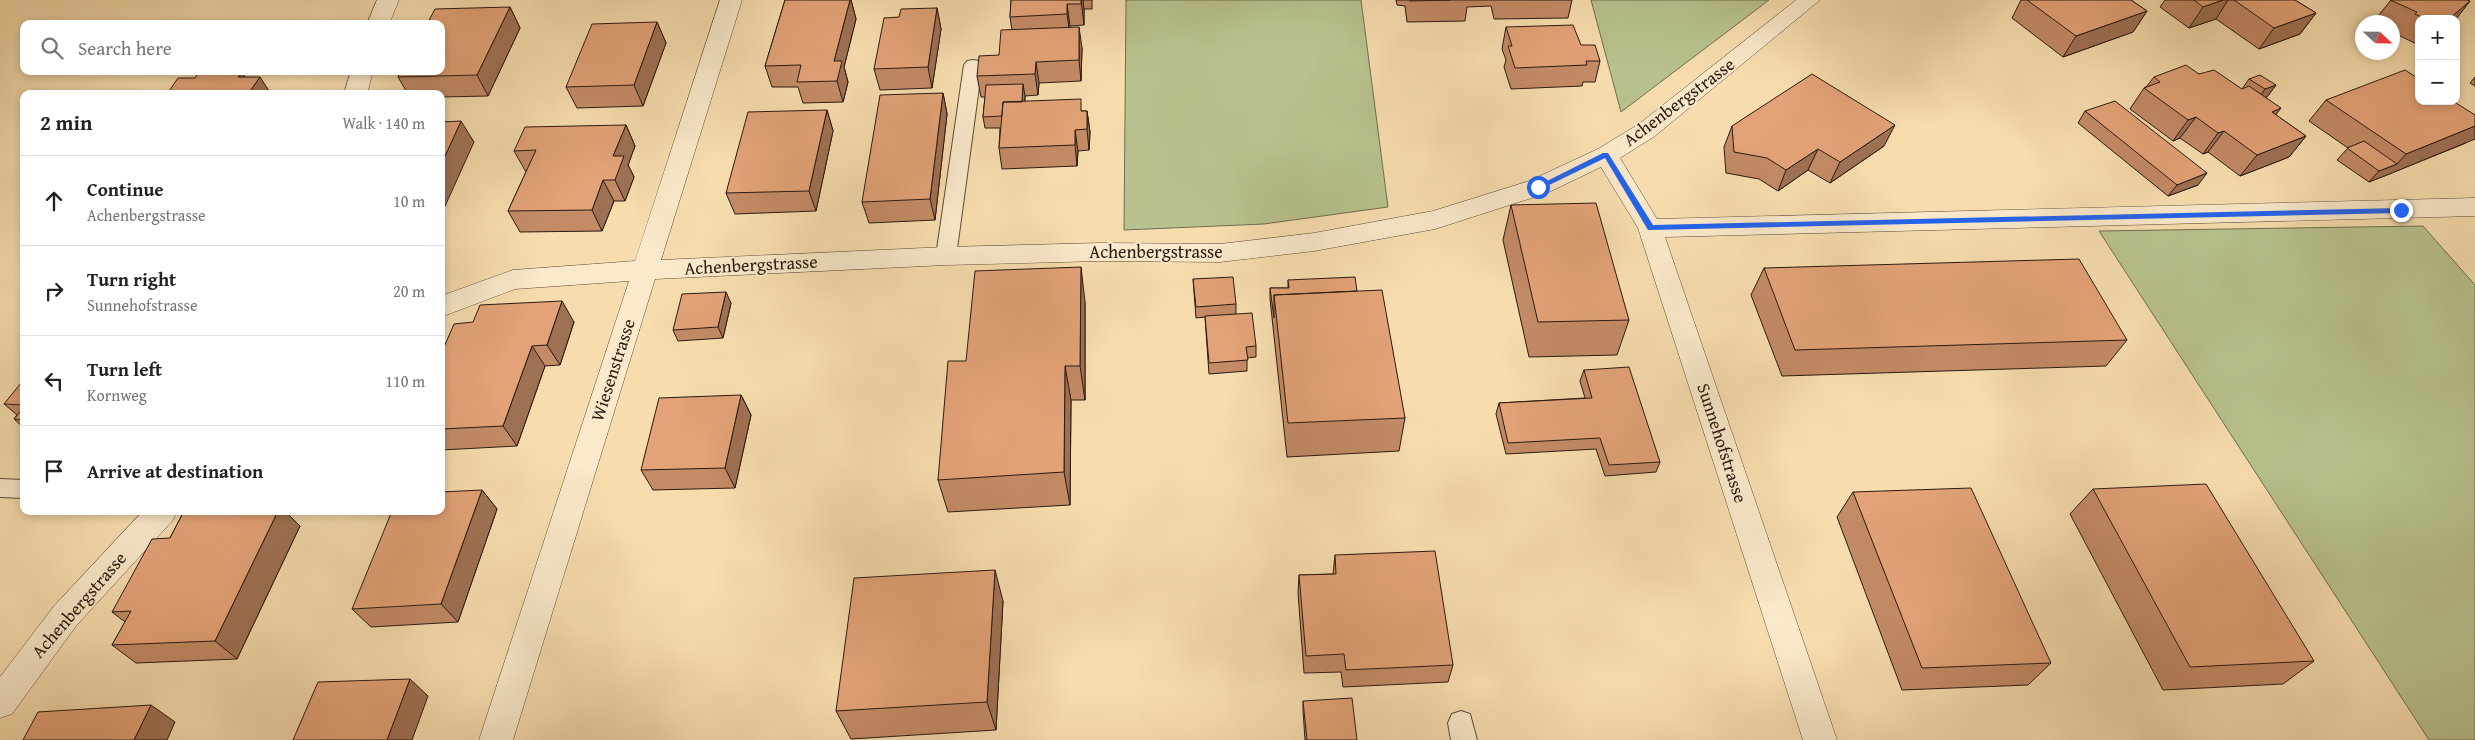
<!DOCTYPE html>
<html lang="en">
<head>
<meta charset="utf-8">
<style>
  :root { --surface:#fff; --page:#f2f2f2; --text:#222; --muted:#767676; --line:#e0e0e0 }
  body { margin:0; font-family:"Gentium Book Plus",serif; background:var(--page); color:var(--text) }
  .controls { position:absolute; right:15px; top:15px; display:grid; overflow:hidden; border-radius:10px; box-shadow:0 2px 8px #0003 }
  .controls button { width:45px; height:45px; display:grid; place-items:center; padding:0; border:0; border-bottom:1px solid var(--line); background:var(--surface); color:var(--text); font:25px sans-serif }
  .compass { position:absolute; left:2355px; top:15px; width:45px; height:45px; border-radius:50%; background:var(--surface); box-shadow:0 2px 8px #0003; rotate:112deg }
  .stop { position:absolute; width:15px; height:15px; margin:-11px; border:4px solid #2563eb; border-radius:50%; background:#fff }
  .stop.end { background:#2563eb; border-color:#fff; box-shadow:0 1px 5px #0008 }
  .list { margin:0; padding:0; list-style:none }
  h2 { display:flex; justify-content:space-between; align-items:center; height:65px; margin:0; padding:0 20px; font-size:21px }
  h2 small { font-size:16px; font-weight:400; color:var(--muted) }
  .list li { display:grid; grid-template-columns:32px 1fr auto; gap:15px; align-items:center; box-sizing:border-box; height:90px; padding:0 20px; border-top:1px solid var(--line) }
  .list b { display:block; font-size:19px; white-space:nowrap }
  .list p { margin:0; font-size:16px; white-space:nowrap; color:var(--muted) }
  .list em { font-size:16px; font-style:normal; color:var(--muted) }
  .icon { flex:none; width:28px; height:28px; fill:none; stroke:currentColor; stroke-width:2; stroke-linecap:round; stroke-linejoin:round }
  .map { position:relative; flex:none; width:2475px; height:740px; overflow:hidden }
  .search { position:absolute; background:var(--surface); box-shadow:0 2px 8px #0003; left:20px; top:20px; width:425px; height:55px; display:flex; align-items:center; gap:12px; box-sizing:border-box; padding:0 18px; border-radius:10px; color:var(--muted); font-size:19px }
  .panel { position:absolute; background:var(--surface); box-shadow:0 2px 8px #0003; left:20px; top:90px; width:425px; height:425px; border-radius:10px }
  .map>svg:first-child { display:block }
</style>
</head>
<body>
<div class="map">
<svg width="2475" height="740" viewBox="0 0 2475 740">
  <rect width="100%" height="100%" fill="#f7ddae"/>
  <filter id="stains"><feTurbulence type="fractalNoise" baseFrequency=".004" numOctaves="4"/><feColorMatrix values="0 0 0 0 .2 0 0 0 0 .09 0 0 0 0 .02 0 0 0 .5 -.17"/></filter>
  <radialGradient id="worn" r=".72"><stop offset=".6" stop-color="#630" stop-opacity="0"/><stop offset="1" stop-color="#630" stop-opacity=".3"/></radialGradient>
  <path fill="#b8c28e" stroke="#706e50" d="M 1126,0 L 1361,0 L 1388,207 L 1264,224 L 1124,230 Z
    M 1591,0 L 1769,0 L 1621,112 Z
    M 2423,226 L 2475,285 L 2475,740 L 2429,740 L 2099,231 Z"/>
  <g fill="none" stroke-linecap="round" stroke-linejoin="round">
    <g stroke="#5c4b3a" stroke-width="2">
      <path id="lane" d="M 973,60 L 979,61 L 982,65 L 956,256 L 953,261 L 946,263 L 939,261 L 936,256 L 964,65 L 967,61 Z
        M 0,479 L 24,480 L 24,498 L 0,497 Z
        M 1461,711 L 1470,714 L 1477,740 L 1451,740 L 1448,723 L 1452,714 Z"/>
    </g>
    <g stroke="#5c4b3a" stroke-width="1">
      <path id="street" d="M 377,0 L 399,0 L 389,24 L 367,24 Z
        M 720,0 L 742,0 L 661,260 L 946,247 L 1101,243 L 1220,244 L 1314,233 L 1433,211 L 1529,181 L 1598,149 L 1639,124 L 1796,0 L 1820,0 L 1655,136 L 1620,158 L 1657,219 L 2475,198 L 2475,216 L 1665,237 L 1837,740 L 1803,740 L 1638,228 L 1601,167 L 1547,193 L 1435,229 L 1314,251 L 1220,262 L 1101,261 L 946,265 L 655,279 L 513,740 L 479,740 L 629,281 L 515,289 L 441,317 L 441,296 L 513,270 L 635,261 Z
        M 351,71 L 373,71 L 367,94 L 344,94 Z
        M 143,511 L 177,511 L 173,520 L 76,626 L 12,714 L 0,718 L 0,677 L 54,606 Z"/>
    </g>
    <use href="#lane" fill="#fae9ca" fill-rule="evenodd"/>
    <use href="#street" fill="#fae9ca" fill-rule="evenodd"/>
  </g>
  <path fill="#c38b66" stroke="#291a13" d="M 785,0 L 851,0 L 856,19 L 844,67 L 848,82 L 843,102 L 803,103 L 798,87 L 772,87 L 765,66 Z
    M 1011,0 L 1092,0 L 1092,9 L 1084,9 L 1084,25 L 1070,26 L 1070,28 L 1082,48 L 1081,81 L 1039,83 L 1038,95 L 1025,96 L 1025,102 L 1083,111 L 1087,111 L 1090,132 L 1089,150 L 1078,151 L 1077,166 L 1002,169 L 999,148 L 1000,128 L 985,128 L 983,117 L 985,97 L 981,97 L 977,76 L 999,55 L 1012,30 L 1010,17 Z
    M 1396,0 L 1572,0 L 1568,18 L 1494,19 L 1491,6 L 1467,7 L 1465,21 L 1407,22 L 1405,6 L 1397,5 Z
    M 2021,0 L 2131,0 L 2147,11 L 2133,32 L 2063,57 L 2012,18 Z
    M 2165,0 L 2295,0 L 2316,13 L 2300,34 L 2259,49 L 2216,19 L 2189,28 L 2160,7 Z
    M 2391,0 L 2470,1 L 2456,19 L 2419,19 L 2419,45 L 2398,35 L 2399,33 L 2392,30 L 2392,22 L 2376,22 L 2374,21 Z
    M 510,7 L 520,28 L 488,96 L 441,97 L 441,94 L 408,94 L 398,77 Z
    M 937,8 L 941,29 L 932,88 L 880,90 L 874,69 L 899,17 Z
    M 657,22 L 666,43 L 643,106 L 577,108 L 566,87 Z
    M 1506,27 L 1581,45 L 1600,61 L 1595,82 L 1583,82 L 1582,86 L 1511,89 L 1504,67 L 1506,60 L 1502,49 Z
    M 2199,74 L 2242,89 L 2249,79 L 2276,85 L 2267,97 L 2265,97 L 2276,115 L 2306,136 L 2289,157 L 2240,176 L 2208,152 L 2203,154 L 2180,138 L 2173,141 L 2130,109 L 2144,88 L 2147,86 L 2154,77 Z
    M 2475,77 L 2475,86 L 2470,83 Z
    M 943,93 L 947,114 L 935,220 L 869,223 L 862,202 Z
    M 2326,100 L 2475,115 L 2466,143 L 2369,182 L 2337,160 L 2348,148 L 2309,121 Z
    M 827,110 L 833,131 L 816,211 L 735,214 L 726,193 Z
    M 2085,111 L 2198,185 L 2168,196 L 2078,123 Z
    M 626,125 L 635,146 L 628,165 L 634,177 L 625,201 L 614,201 L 602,231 L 520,232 L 508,211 L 526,172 L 514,151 Z
    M 1732,126 L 1884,146 L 1830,183 L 1808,170 L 1778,191 L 1759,179 L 1726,173 L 1724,147 Z
    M 1511,205 L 1629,320 L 1617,355 L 1529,357 L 1503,240 Z
    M 1764,268 L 2127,340 L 2106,366 L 1782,376 L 1751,295 Z
    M 1193,279 L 1236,304 L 1236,314 L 1256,346 L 1256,357 L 1247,358 L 1247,371 L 1209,374 L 1205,317 L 1196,318 Z
    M 1288,280 L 1357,291 L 1405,418 L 1399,451 L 1287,457 L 1270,299 L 1270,288 L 1288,288 Z
    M 1085,302 L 1085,400 L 1071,400 L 1070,505 L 948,512 L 938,480 L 966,361 Z
    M 731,303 L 723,338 L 678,341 L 673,330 Z
    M 574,322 L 560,365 L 545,366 L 517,446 L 441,450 L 441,354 Z
    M 1584,370 L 1660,462 L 1656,472 L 1605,476 L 1596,449 L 1506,454 L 1496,414 L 1499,403 L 1585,398 L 1580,381 Z
    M 24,383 L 24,428 L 14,419 L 17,415 L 4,404 Z
    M 741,395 L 751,415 L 735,488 L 653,490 L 641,470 Z
    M 2093,489 L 2314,661 L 2283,684 L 2163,690 L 2070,514 Z
    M 482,490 L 497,509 L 458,622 L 371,627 L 352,609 Z
    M 1853,492 L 2051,663 L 2028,685 L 1902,690 L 1837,517 Z
    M 184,511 L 285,511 L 300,526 L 237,659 L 136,663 L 112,645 L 125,622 L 112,612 L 170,538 Z
    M 1335,555 L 1453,665 L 1448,682 L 1343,687 L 1341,672 L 1304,673 L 1298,593 L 1299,575 L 1333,574 Z
    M 1003,601 L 996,730 L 851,739 L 836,711 Z
    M 1303,701 L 1357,740 L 1305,740 L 1303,710 Z"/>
  <path fill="#9f7153" stroke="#291a13" d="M 850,0 L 851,0 L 856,19 L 844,67 L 848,82 L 843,102 L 837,81 L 834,61 Z
    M 1081,0 L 1083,0 L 1084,9 L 1084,25 Z
    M 2223,0 L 2228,0 L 2216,19 L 2189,28 L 2203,7 Z
    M 2470,1 L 2456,19 L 2449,19 Z
    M 1067,4 L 1070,26 L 1070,36 L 1067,14 Z
    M 510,7 L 520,28 L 488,96 L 477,75 Z
    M 937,8 L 941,29 L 932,88 L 928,67 Z
    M 2147,11 L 2133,32 L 2063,57 L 2076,36 Z
    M 2316,13 L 2300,34 L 2259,49 L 2274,28 Z
    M 657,22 L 666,43 L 643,106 L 634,85 Z
    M 1079,27 L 1082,48 L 1081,81 L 1079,60 Z
    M 1036,62 L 1039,83 L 1038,95 L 1035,74 Z
    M 242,73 L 253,87 L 260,77 L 271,94 L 248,94 L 238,77 Z
    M 1023,84 L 1025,96 L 1023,123 L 1021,112 Z
    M 2276,85 L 2267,97 L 2256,101 L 2265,89 Z
    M 943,93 L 947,114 L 935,220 L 930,199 Z
    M 2281,108 L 2265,129 L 2272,112 Z
    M 827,110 L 833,131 L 816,211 L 809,191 Z
    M 1087,111 L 1090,132 L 1089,150 L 1087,129 Z
    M 2196,117 L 2180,138 L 2173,141 L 2188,120 Z
    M 461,121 L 474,142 L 441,215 L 441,165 Z
    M 626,125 L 635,146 L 628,165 L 634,177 L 625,201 L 615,180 L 613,156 Z
    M 1895,125 L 1884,146 L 1830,183 L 1840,162 Z
    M 2475,126 L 2475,139 L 2387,175 L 2369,182 L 2379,171 L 2397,164 L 2406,154 Z
    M 1075,130 L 1078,151 L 1077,166 L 1075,145 Z
    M 2224,131 L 2208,152 L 2203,154 L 2218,133 Z
    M 2306,136 L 2289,157 L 2240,176 L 2257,155 Z
    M 1818,149 L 1808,170 L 1778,191 L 1786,170 Z
    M 2207,173 L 2198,185 L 2168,196 L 2177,185 Z
    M 603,180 L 614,201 L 602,231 L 592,210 Z
    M 1081,267 L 1085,302 L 1085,400 L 1080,366 Z
    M 726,292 L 731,303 L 723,338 L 718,327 Z
    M 562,301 L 574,322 L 560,365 L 547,345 Z
    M 532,346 L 545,366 L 517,446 L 503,426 Z
    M 1065,366 L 1071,400 L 1070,505 L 1064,472 Z
    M 741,395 L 751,415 L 735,488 L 725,468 Z
    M 441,451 L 445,455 L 441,465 Z
    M 482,490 L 497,509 L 458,622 L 441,604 Z
    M 278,511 L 285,511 L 300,526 L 237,659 L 215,641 Z
    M 995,570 L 1003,601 L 996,730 L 987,702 Z
    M 410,679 L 428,696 L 412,740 L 387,740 Z
    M 151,705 L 175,722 L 167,740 L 134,740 Z"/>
  <path fill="#e3a277" stroke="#291a13" d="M 785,0 L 850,0 L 834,61 L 842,61 L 837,81 L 797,82 L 801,65 L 765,66 Z
    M 1011,0 L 1081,0 L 1081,4 L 1067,4 L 1067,14 L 1010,17 Z
    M 1409,0 L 1450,0 L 1410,1 Z
    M 2027,0 L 2131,0 L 2147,11 L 2076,36 Z
    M 2194,0 L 2223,0 L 2203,7 Z
    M 2234,0 L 2295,0 L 2316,13 L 2274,28 Z
    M 2390,0 L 2467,0 L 2470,1 L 2449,19 L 2425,19 L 2415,14 L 2417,12 Z
    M 510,7 L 477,75 L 398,77 L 401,71 L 441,71 L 441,24 L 427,24 L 435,9 Z
    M 937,8 L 928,67 L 874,69 L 884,18 L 899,17 L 901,9 Z
    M 657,22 L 634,85 L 566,87 L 592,24 Z
    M 1573,25 L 1581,45 L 1595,45 L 1600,61 L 1586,61 L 1587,65 L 1515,68 L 1508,46 L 1512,46 L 1506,27 Z
    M 1079,27 L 1079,60 L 1036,62 L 1035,74 L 977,76 L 979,56 L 999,55 L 1001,30 Z
    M 2186,65 L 2199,74 L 2214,70 L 2242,89 L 2249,86 L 2281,108 L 2272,112 L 2306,136 L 2257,155 L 2224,131 L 2218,133 L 2196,117 L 2188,120 L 2144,88 L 2160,82 L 2154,77 Z
    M 2405,70 L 2419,79 L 2419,101 L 2453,101 L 2475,115 L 2475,126 L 2406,154 L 2326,100 Z
    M 198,73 L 242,73 L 238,77 L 260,77 L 248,94 L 167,94 L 178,78 L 195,78 Z
    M 1812,74 L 1895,125 L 1840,162 L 1818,149 L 1786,170 L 1767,158 L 1734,152 L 1732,126 Z
    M 2260,75 L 2276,85 L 2265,89 L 2249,79 Z
    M 1023,84 L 1022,102 L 1003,102 L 1002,116 L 983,117 L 986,85 Z
    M 943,93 L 930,199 L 862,202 L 880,95 Z
    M 1081,99 L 1081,111 L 1087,111 L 1087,129 L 1075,130 L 1075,145 L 999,148 L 1003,102 Z
    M 2115,101 L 2207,173 L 2177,185 L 2085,111 Z
    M 827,110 L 809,191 L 726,193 L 748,112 Z
    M 461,121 L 441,165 L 441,122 Z
    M 626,125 L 613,156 L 624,156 L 615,180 L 603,180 L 592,210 L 508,211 L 536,150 L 514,151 L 525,127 Z
    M 2364,141 L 2397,164 L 2379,171 L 2347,148 Z
    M 1596,203 L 1629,320 L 1538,322 L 1511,205 Z
    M 2079,259 L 2127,340 L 1795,350 L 1764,268 Z
    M 1081,267 L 1080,366 L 1065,366 L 1064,472 L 938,480 L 948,361 L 966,361 L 975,271 Z
    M 1233,277 L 1236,304 L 1196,307 L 1193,279 Z
    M 1355,277 L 1357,291 L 1274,295 L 1274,318 L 1270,288 L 1289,288 L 1288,280 Z
    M 1382,290 L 1405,418 L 1288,423 L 1274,295 Z
    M 726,292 L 718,327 L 673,330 L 682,294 Z
    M 562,301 L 547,345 L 532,346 L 503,426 L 441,429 L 441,354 L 454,324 L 473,322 L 480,305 Z
    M 1252,313 L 1256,346 L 1246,347 L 1248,360 L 1209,363 L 1205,316 Z
    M 1629,367 L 1660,462 L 1609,465 L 1600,438 L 1508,443 L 1499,403 L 1592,398 L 1584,370 Z
    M 21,383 L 24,383 L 24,405 L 4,404 Z
    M 741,395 L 725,468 L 641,470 L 659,398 Z
    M 24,407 L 24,420 L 14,419 Z
    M 2206,484 L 2314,661 L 2190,667 L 2093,489 Z
    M 1971,488 L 2051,663 L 1922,668 L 1853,492 Z
    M 482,490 L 441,604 L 352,609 L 392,511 L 441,511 L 441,492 Z
    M 184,511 L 278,511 L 215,641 L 112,645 L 131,611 L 112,612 L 152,539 L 170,538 Z
    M 1435,551 L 1453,665 L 1346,670 L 1344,654 L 1306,656 L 1299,575 L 1336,574 L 1335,555 Z
    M 995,570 L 987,702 L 836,711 L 854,578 Z
    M 410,679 L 387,740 L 293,740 L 318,682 Z
    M 1352,698 L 1357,740 L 1307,740 L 1303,701 Z
    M 151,705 L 134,740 L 23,740 L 38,712 Z"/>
  <path fill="#2563eb" d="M 1603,153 L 1608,153 L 1653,225 L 2401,208 L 2405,210 L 2401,213 L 1650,230 L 1648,230 L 1605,158 L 1541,189 L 1535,187 Z"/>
  <g text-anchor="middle" stroke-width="4" stroke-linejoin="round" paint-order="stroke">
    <g font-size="18" fill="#291a13" stroke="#fae9ca">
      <text transform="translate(1679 102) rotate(-37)" y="6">Achenbergstrasse</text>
      <text x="1156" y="258">Achenbergstrasse</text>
      <text transform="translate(751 265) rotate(-3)" y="6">Achenbergstrasse</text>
      <text transform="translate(613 370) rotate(-72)" y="6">Wiesenstrasse</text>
      <text transform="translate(1722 443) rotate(72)" y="6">Sunnehofstrasse</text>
      <text transform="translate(79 605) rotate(-49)" y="6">Achenbergstrasse</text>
    </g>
  </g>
  <rect width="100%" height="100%" filter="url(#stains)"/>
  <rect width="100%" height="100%" fill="url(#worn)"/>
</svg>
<div class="controls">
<button>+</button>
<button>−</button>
</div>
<svg class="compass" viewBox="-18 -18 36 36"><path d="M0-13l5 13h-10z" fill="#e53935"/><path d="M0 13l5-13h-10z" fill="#767676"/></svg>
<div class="stop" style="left:1538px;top:187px"></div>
<div class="stop end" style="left:2401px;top:210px"></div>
<div class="search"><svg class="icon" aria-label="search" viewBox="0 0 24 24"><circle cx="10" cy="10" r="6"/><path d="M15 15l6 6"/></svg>Search here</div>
<section class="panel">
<h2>2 min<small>Walk · 140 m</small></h2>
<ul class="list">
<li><svg class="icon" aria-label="ahead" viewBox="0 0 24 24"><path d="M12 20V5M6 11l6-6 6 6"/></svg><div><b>Continue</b><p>Achenbergstrasse</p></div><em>10 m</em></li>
<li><svg class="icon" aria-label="right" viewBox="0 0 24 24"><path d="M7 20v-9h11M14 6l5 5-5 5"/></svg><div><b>Turn right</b><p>Sunnehofstrasse</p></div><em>20 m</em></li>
<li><svg class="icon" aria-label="left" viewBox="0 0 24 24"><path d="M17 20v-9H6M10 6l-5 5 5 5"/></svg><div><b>Turn left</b><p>Kornweg</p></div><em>110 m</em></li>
<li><svg class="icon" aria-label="arrive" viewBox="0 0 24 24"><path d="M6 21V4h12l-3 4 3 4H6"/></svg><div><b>Arrive at destination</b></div></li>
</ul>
</section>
</div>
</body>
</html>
